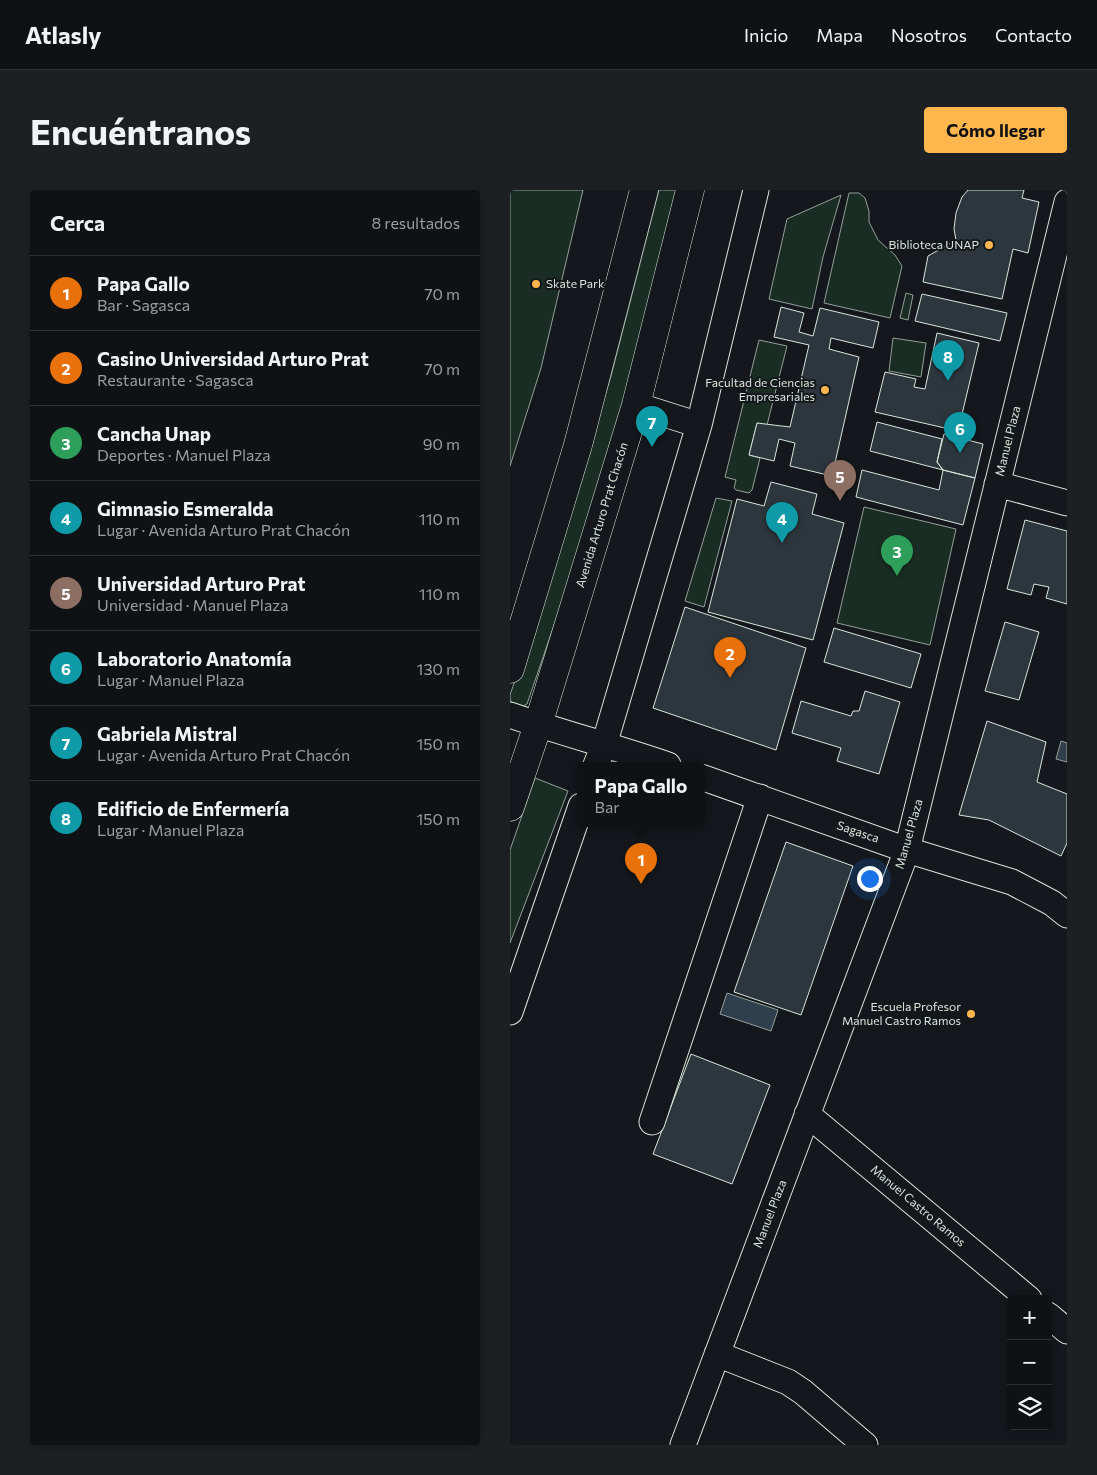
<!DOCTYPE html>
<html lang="es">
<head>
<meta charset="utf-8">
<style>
  :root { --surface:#0f1215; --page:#1d2022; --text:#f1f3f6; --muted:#9b9ea0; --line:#2f3234; --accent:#ffb74d }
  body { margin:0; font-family:Commissioner,sans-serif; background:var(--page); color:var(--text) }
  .controls { position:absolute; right:15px; bottom:15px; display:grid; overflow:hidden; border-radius:5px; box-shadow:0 2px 8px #0003 }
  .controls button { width:45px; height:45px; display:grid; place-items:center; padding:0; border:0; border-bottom:1px solid var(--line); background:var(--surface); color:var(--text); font:25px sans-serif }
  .you { position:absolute; left:359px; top:688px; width:18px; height:18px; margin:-12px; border:4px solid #fff; border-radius:50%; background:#1a73e8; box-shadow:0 0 0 8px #1a73e833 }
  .badge { display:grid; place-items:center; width:32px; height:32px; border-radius:50%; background:var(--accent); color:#fff; font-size:16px; font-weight:700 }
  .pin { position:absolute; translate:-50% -41px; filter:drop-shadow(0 1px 2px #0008) }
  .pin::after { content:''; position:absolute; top:26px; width:18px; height:15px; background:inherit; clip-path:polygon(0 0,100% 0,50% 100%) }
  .popup { position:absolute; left:67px; top:572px; width:128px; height:65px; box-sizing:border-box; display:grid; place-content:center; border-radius:5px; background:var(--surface); filter:drop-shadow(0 1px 4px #0005); font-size:16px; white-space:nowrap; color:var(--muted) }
  .popup b { font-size:19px; color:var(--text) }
  .popup::after { content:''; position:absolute; left:50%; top:100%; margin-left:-10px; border:10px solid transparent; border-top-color:var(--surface) }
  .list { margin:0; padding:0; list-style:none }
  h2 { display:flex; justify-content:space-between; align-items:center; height:65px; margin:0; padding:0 20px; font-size:21px }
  h2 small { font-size:16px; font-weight:400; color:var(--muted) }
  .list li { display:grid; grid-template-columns:32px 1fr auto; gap:15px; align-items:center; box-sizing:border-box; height:75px; padding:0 20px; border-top:1px solid var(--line) }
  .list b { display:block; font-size:19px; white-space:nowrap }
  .list p { margin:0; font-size:16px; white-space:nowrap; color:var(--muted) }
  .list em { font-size:16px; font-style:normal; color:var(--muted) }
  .icon { flex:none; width:28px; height:28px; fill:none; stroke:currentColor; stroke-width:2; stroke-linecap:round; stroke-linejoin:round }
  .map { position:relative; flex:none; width:557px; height:1255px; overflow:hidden; border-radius:5px }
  header { display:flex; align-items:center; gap:30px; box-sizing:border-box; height:70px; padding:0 25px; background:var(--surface); border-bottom:1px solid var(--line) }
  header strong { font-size:24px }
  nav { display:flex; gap:28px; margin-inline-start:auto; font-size:18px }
  .intro { display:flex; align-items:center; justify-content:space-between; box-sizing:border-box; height:120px; padding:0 30px }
  h1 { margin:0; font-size:35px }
  .button { padding:12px 22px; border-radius:5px; background:var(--accent); color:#111; font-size:18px; font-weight:700 }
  main { display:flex; gap:30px; padding:0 30px }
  aside { flex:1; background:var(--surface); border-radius:5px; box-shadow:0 2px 8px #0003 }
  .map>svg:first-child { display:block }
</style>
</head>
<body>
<header>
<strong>Atlasly</strong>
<nav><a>Inicio</a><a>Mapa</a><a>Nosotros</a><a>Contacto</a></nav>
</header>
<div class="intro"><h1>Encuéntranos</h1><a class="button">Cómo llegar</a></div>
<main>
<aside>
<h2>Cerca<small>8 resultados</small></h2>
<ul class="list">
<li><span class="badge" style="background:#e8710a">1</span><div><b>Papa Gallo</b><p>Bar · Sagasca</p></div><em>70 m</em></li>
<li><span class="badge" style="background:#e8710a">2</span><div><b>Casino Universidad Arturo Prat</b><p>Restaurante · Sagasca</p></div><em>70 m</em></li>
<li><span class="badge" style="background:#2e9e5b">3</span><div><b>Cancha Unap</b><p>Deportes · Manuel Plaza</p></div><em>90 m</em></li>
<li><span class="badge" style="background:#0f9aa8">4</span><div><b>Gimnasio Esmeralda</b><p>Lugar · Avenida Arturo Prat Chacón</p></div><em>110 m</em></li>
<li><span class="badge" style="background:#8d6e63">5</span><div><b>Universidad Arturo Prat</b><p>Universidad · Manuel Plaza</p></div><em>110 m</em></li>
<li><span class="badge" style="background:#0f9aa8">6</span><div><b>Laboratorio Anatomía</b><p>Lugar · Manuel Plaza</p></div><em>130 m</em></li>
<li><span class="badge" style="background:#0f9aa8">7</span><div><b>Gabriela Mistral</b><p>Lugar · Avenida Arturo Prat Chacón</p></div><em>150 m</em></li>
<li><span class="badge" style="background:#0f9aa8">8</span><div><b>Edificio de Enfermería</b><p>Lugar · Manuel Plaza</p></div><em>150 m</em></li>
</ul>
</aside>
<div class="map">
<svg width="557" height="1255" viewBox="0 0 557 1255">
  <rect width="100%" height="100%" fill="#14181c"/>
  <path fill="#1a2d24" stroke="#939e99" d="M 0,0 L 73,0 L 31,178 L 0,276 Z
    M 149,0 L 169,0 L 142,111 L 80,330 L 17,514 L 9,518 C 2,515 0,512 0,505 L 39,391 L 101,186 Z
    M 339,3 L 349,3 L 355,8 L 359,21 L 359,32 L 368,50 L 385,65 L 392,76 L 380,128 L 314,113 Z
    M 331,5 L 313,67 L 302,119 L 259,109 L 277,29 Z
    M 396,103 L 403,105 L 398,130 L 390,128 Z
    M 383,148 L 416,153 L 411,187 L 379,181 Z
    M 249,150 L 277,156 L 257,235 L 247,233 L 239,265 L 250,268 L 242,300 L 239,303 L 226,300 L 224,298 L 226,290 L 215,287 Z
    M 206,308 L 222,311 L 194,417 L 175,411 Z
    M 354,317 L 446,339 L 420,455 L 327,433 Z
    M 25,588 L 58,601 L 0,753 L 0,660 Z"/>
  <path fill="#2f3f4d" stroke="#939e99" d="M 551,551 L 557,553 L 557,572 L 546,569 Z
    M 217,803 L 268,820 L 261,841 L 210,824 Z"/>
  <path fill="#2c363c" stroke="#d8e6dc" d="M 458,0 L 514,0 L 512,8 L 529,12 L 518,63 L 503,59 L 492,109 L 413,92 L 418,66 L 446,50 L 444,39 L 446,23 L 452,7 Z
    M 412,104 L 497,123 L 490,151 L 405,131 Z
    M 271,117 L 294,123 L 289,142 L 303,146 L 310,118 L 369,132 L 363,158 L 321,148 L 319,159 L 349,167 L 322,286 L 280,276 L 285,253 L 269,249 L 264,271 L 239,265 L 247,233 L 280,237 L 299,155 L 264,147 Z
    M 427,143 L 469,153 L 448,241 L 365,222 L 375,182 L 406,189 L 404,197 L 415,199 Z
    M 367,232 L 432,249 L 427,272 L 433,280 L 360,261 Z
    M 434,244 L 473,254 L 465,288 L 433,280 L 427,272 Z
    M 352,280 L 429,300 L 433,280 L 465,288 L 453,335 L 346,307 Z
    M 261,292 L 307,304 L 302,324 L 334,333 L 303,450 L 198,422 L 227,309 L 254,316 Z
    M 515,330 L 557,341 L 557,414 L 536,408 L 539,397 L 524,394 L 521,405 L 497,399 Z
    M 175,417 L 296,458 L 266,560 L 143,518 Z
    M 495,432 L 529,442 L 509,510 L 475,501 Z
    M 324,438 L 411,464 L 401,498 L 314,472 Z
    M 355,501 L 390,512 L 369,584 L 327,571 L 331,558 L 282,543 L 291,511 L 341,526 L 343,521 L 349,521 Z
    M 477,531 L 536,552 L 527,592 L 557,604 L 557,653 L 551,666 L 479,630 L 449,625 Z
    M 276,652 L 343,676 L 291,825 L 224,802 Z
    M 181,864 L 260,895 L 222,994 L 143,964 Z"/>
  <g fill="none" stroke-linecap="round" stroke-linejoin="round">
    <g stroke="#d8e6dc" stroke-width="27">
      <path id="minor" d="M 126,215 L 189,235
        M 487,294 L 557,313
        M 0,525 C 52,543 106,557 158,575
        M 86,575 L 94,555 L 189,235 L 246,0
        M 191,587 L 397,660 L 502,692 L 542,713 L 557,725
        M 0,822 L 71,616
        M 297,924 L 519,1109
        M 142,932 L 250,607
        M 538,1125 L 557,1141
        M 207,1164 L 278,1192 L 293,1202 L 355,1255
        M 173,1255 L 397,660 L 557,12"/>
    </g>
    <g stroke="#d8e6dc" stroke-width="29">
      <path id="major" d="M 0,479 L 68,255 L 134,0
        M 0,617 L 28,535 L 126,215 L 180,0"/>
    </g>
    <use href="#minor" stroke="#14181c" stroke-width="25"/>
    <use href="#major" stroke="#14181c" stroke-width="28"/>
  </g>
  <g fill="#ffb74d" stroke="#14181c" stroke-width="2">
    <circle cx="479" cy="55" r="5"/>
    <circle cx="26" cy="94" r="5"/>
    <circle cx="315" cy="200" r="5"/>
    <circle cx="461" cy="824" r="5"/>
  </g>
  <g text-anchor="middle" stroke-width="4" stroke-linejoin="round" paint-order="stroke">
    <g font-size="12" fill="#d8e6dc" stroke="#14181c" text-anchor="end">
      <text x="469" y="59">Biblioteca UNAP</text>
      <text x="36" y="98" text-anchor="start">Skate Park</text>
      <text x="305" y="197">Facultad de Ciencias<tspan x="305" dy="14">Empresariales</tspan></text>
      <text x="451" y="821">Escuela Profesor<tspan x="451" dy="14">Manuel Castro Ramos</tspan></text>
    </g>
    <g font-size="12" fill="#d8e6dc" stroke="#14181c">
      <text transform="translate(498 251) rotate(-76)" y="4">Manuel Plaza</text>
      <text transform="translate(92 325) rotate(-73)" y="4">Avenida Arturo Prat Chacón</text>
      <text transform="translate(348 642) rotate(19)" y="4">Sagasca</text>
      <text transform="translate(399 644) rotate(-74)" y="4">Manuel Plaza</text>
      <text transform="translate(408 1016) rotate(40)" y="4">Manuel Castro Ramos</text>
      <text transform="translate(260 1024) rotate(-69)" y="4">Manuel Plaza</text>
    </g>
  </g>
</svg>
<div class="controls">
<button>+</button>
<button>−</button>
<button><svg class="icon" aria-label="layers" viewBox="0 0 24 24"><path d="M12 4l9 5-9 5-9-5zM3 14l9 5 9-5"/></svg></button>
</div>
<div class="you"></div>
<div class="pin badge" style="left:131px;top:694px;background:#e8710a">1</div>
<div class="popup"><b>Papa Gallo</b>Bar</div>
<div class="pin badge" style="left:220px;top:488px;background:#e8710a">2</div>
<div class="pin badge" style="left:387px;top:386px;background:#2e9e5b">3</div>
<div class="pin badge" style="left:272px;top:353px;background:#0f9aa8">4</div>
<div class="pin badge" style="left:330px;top:311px;background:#8d6e63">5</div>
<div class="pin badge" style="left:450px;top:263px;background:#0f9aa8">6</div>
<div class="pin badge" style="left:142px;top:257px;background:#0f9aa8">7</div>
<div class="pin badge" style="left:438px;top:191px;background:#0f9aa8">8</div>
</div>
</main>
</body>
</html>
